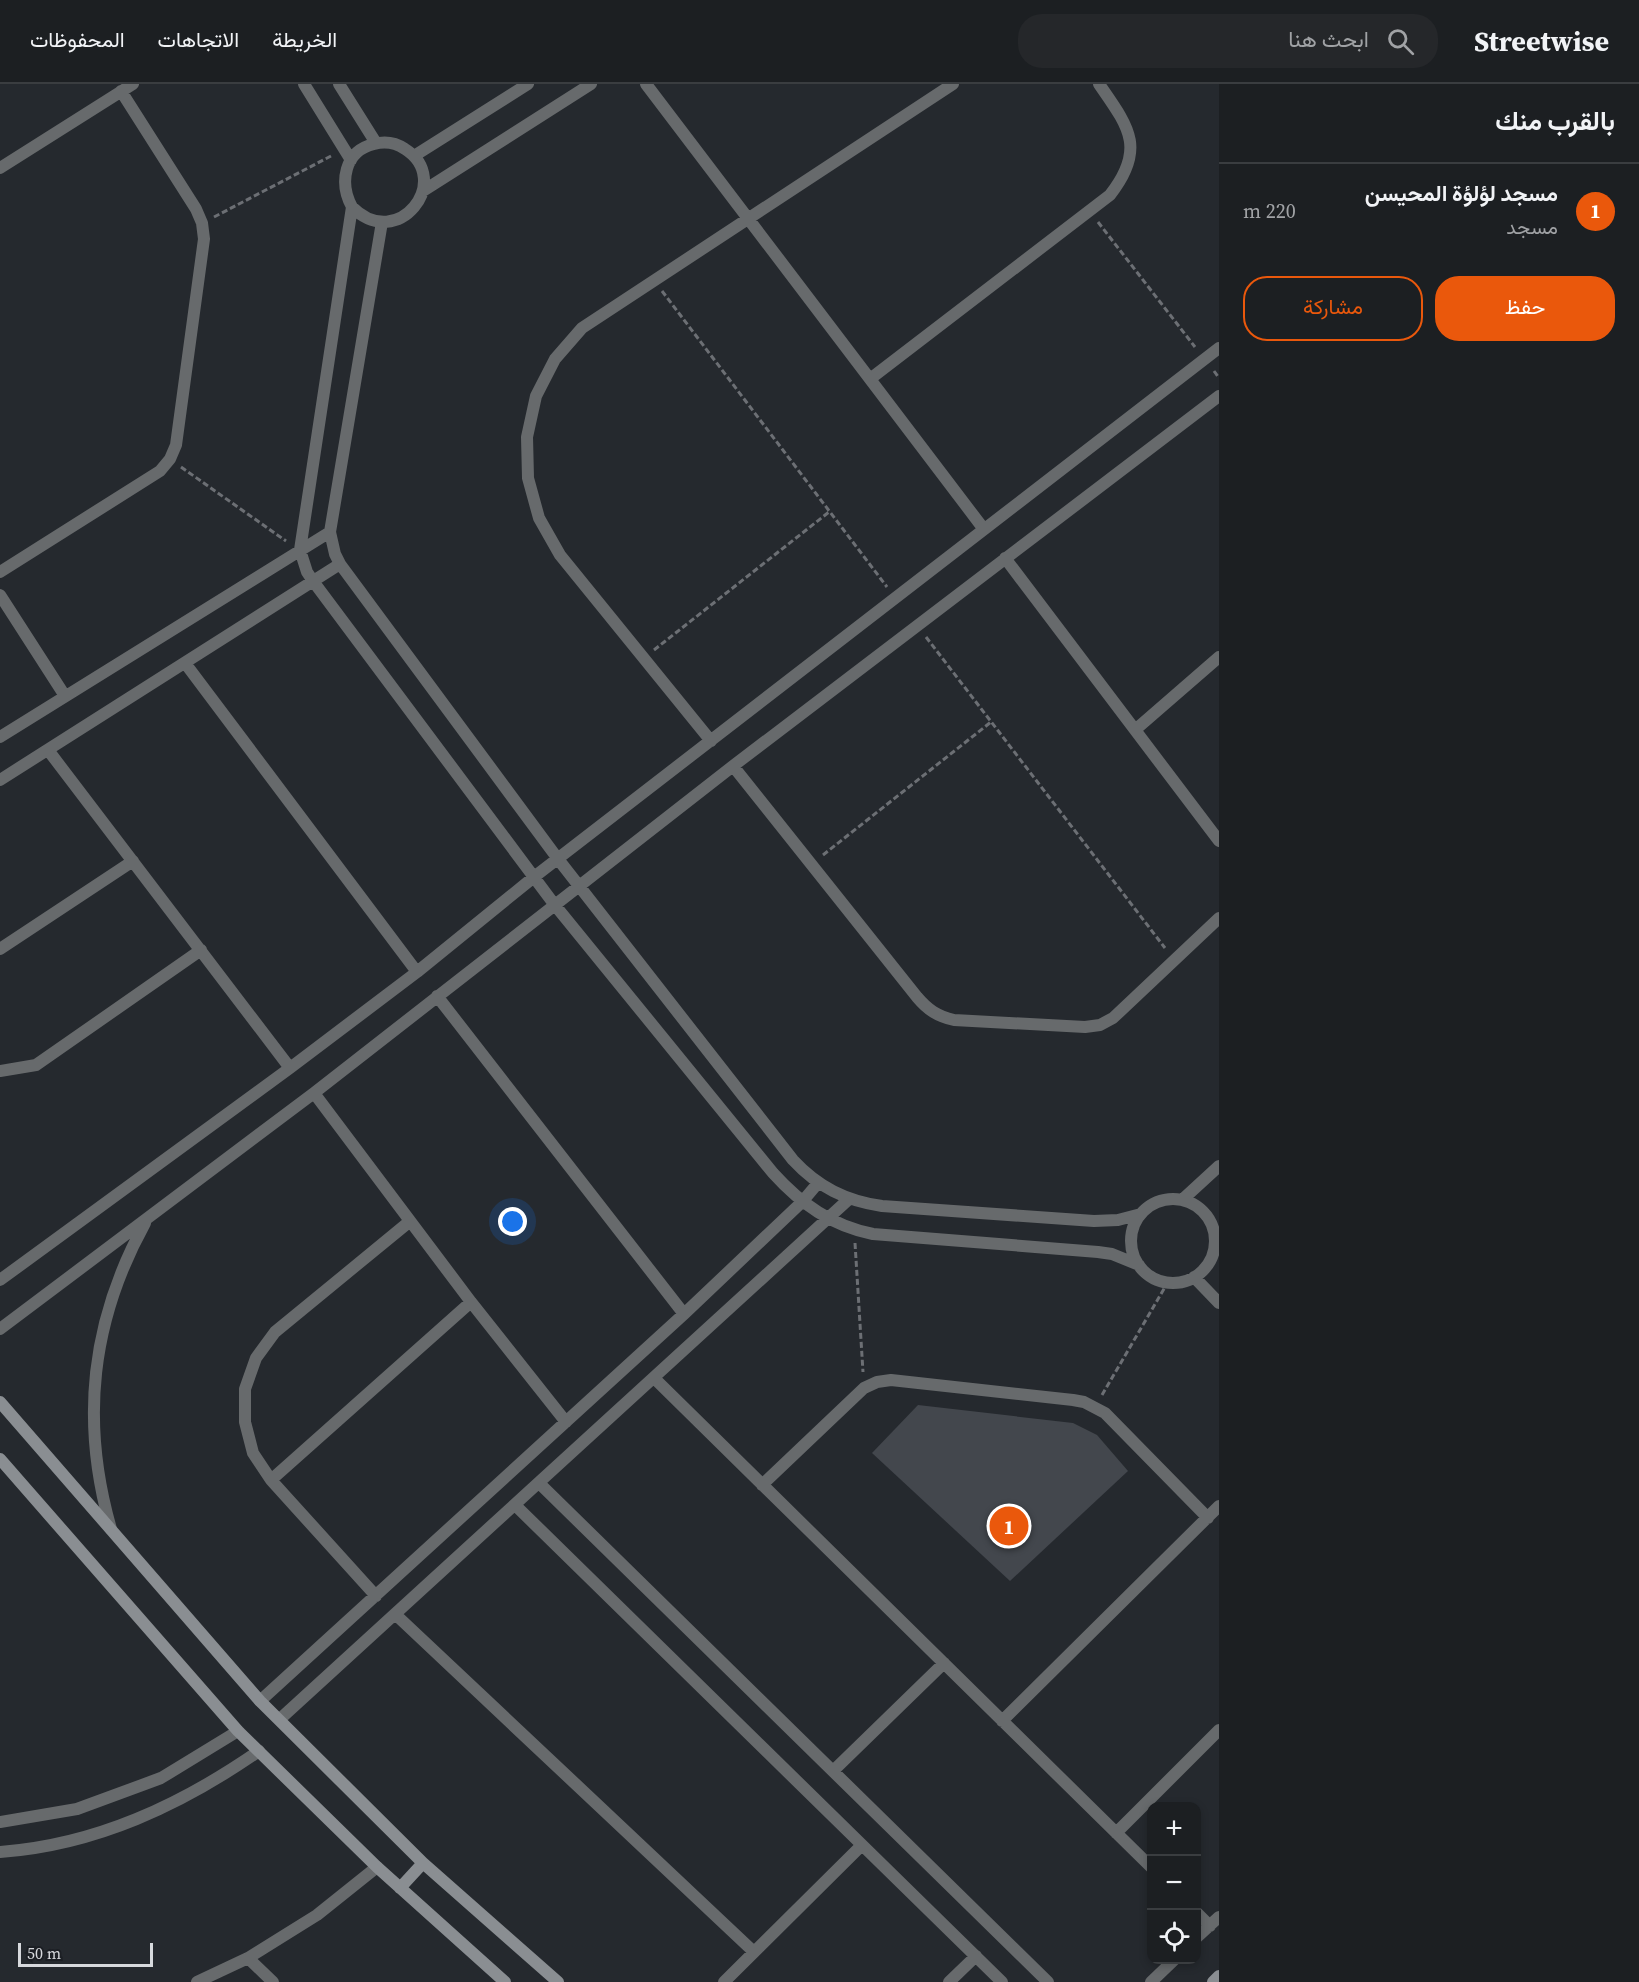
<!DOCTYPE html>
<html lang="ar">
<head>
<meta charset="utf-8">
<style>
  :root { --surface:#1c1f22; --page:#25272a; --text:#f1f3f6; --muted:#a0a2a5; --line:#3a3d40; --accent:#ea580c }
  body { margin:0; font-family:"Source Serif 4",Vazirmatn,serif; background:var(--page); color:var(--text); direction:rtl }
  .controls { position:absolute; right:18px; bottom:18px; display:grid; overflow:hidden; border-radius:12px; box-shadow:0 3px 9px #0003 }
  .controls button { width:54px; height:54px; display:grid; place-items:center; padding:0; border:0; border-bottom:2px solid var(--line); background:var(--surface); color:var(--text); font:30px sans-serif }
  .scale { position:absolute; left:18px; bottom:15px; width:135px; box-sizing:border-box; padding-left:6px; border:3px solid #d7d9dd; border-top:0; font-size:16px; line-height:21px; white-space:nowrap; color:#d7d9dd; -webkit-text-stroke:4px #1c1f24; paint-order:stroke }
  .you { position:absolute; left:513px; top:1138px; width:21px; height:21px; margin:-15px; border:4px solid #fff; border-radius:50%; background:#1a73e8; box-shadow:0 0 0 9px #1a73e833 }
  .badge { display:grid; place-items:center; width:39px; height:39px; border-radius:50%; background:var(--accent); color:#fff; font-size:20px; font-weight:700 }
  .pin { position:absolute; translate:-50% -50%; border:3px solid #fff; box-shadow:0 2px 6px #0006 }
  .list { margin:0; padding:0; list-style:none }
  h2 { display:flex; justify-content:space-between; align-items:center; height:78px; margin:0; padding:0 24px; font-size:26px }
  h2 small { font-size:20px; font-weight:400; color:var(--muted) }
  .list li { display:grid; grid-template-columns:39px 1fr auto; gap:18px; align-items:center; box-sizing:border-box; height:96px; padding:0 24px; border-top:2px solid var(--line) }
  .list b { display:block; font-size:22px; white-space:nowrap }
  .list p { margin:0; font-size:20px; white-space:nowrap; color:var(--muted) }
  .list em { font-size:20px; font-style:normal; color:var(--muted) }
  .actions { display:flex; gap:12px; padding:18px 24px }
  .actions a { flex:1; padding:14px 0; border:2px solid var(--accent); border-radius:24px; text-align:center; font-size:21px; color:var(--accent) }
  .actions .main { background:var(--accent); color:#fff }
  .icon { flex:none; width:33px; height:33px; fill:none; stroke:currentColor; stroke-width:2; stroke-linecap:round; stroke-linejoin:round }
  .map { position:relative; flex:none; width:1219px; height:1898px; overflow:hidden; direction:ltr }
  header { display:flex; align-items:center; gap:36px; box-sizing:border-box; height:84px; padding:0 30px; background:var(--surface); border-bottom:2px solid var(--line) }
  header strong { font-size:28px }
  nav { display:flex; gap:33px; margin-inline-start:auto; font-size:21px }
  .search { width:420px; height:54px; background:var(--page); display:flex; align-items:center; gap:15px; box-sizing:border-box; padding:0 21px; border-radius:24px; color:var(--muted); font-size:22px }
  main { display:flex }
  aside { flex:1; background:var(--surface) }
  .map>svg:first-child { display:block }
</style>
</head>
<body>
<header>
<strong>Streetwise</strong>
<div class="search"><svg class="icon" aria-label="search" viewBox="0 0 24 24"><circle cx="10" cy="10" r="6"/><path d="M15 15l6 6"/></svg>ابحث هنا</div>
<nav><a>الخريطة</a><a>الاتجاهات</a><a>المحفوظات</a></nav>
</header>
<main>
<aside>
<h2>بالقرب منك<small></small></h2>
<ul class="list">
<li><span class="badge">1</span><div><b>مسجد لؤلؤة المحيسن</b><p>مسجد</p></div><em>220 m</em></li>
</ul>
<div class="actions"><a class="main">حفظ</a><a>مشاركة</a></div>
</aside>
<div class="map">
<svg width="1219" height="1898" viewBox="0 0 1219 1898">
  <rect width="100%" height="100%" fill="#25292e"/>
  <path fill="#43474d" d="M 918,1321 L 1073,1339 L 1097,1351 L 1128,1387 L 1010,1497 L 872,1369 Z"/>
  <g fill="none" stroke-linecap="round" stroke-linejoin="round">
    <path stroke="#6c6f74" stroke-width="3" stroke-dasharray="6 3" stroke-linecap="butt" d="M 214,133 L 331,72
      M 1098,138 L 1195,263
      M 662,207 L 887,503
      M 1214,287 L 1219,294
      M 181,383 L 286,457
      M 926,553 L 1165,864
      M 654,566 L 829,428
      M 823,771 L 991,638
      M 855,1159 L 863,1288
      M 1102,1311 L 1168,1198"/>
    <path stroke="#676a6c" stroke-width="12" d="M 304,0 L 351,76
      M 339,0 L 376,59
      M 646,0 L 983,444
      M 414,72 L 528,0
      M 0,84 L 133,0
      M 423,107 L 591,0
      M 352,123 C 398,169 454,96 405,65 C 396,59 385,57 374,60 C 344,67 339,99 352,123 L 300,466 L 307,488 L 313,497 L 554,820 L 773,1089 C 801,1120 832,1142 873,1150 L 1098,1168 L 1112,1170 L 1139,1181
      M 382,138 L 330,448 L 335,470 L 340,480 L 558,775 L 793,1076 C 818,1103 846,1117 882,1122 L 1094,1137 L 1118,1136 L 1141,1130
      M 870,295 L 1110,111 C 1147,64 1128,42 1099,0
      M 1005,474 L 1219,757
      M 0,488 L 160,387 L 170,375 L 176,361 L 204,155 L 202,139 L 196,125 L 121,7
      M 0,511 L 65,612
      M 185,579 L 417,888
      M 1135,646 L 1219,573
      M 0,653 L 330,448
      M 711,657 L 560,471 L 539,434 L 528,394 L 527,353 L 536,312 L 555,275 L 582,244 L 953,0
      M 48,666 L 290,984
      M 733,682 L 917,913 C 928,926 937,932 954,936 L 1085,943 L 1100,941 L 1113,934 L 1219,834
      M 0,696 L 340,480
      M 0,865 L 133,777
      M 437,912 L 684,1230
      M 0,987 L 36,981 L 201,866
      M 314,1009 L 471,1218 L 566,1338
      M1131 1157a42 42 0 1 1 84 0a42 42 0 1 1-84 0Z
      M 1182,1116 L 1219,1082
      M 1194,1193 L 1219,1219
      M 0,1196 L 290,984 L 417,888 L 534,793 L 1219,264
      M 0,1245 L 314,1009 L 733,682 L 1219,312
      M 654,1294 L 1152,1784
      M 271,1396 L 471,1218
      M 539,1399 L 1048,1898
      M 762,1401 L 864,1304 L 877,1298 L 891,1296 L 1073,1316 L 1084,1318 L 1105,1329 L 1208,1434
      M 515,1421 L 1002,1898
      M 111,1445 C 80,1337 91,1237 145,1139
      M 376,1512 L 271,1396 L 253,1369 L 245,1338 L 245,1305 L 256,1274 L 275,1248 L 409,1138
      M 395,1530 L 754,1868
      M 260,1617 L 684,1230 L 802,1118 L 818,1099
      M 280,1635 L 849,1115
      M 1002,1637 L 1219,1422
      M 833,1687 L 944,1579
      M 0,1738 L 77,1725 L 161,1694 L 238,1647
      M 1116,1749 L 1219,1646
      M 0,1768 C 96,1761 181,1721 259,1667
      M 1196,1828 L 1210,1842
      M 1196,1854 L 1219,1833
      M 248,1874 L 273,1898
      M 197,1898 L 248,1874 L 317,1831 L 377,1783
      M 724,1898 L 862,1761
      M 949,1898 L 976,1872
      M 1151,1898 L 1174,1876"/>
    <path stroke="#8a8e92" stroke-width="12" d="M 0,1318 L 260,1617 L 423,1779 L 558,1898
      M 0,1375 L 238,1647 L 377,1783 L 505,1898
      M 400,1804 L 423,1779
      M 1213,1898 L 1219,1892"/>
  </g>
</svg>
<div class="controls">
<button>+</button>
<button>−</button>
<button><svg class="icon" aria-label="locate" viewBox="0 0 24 24"><circle cx="12" cy="12" r="6"/><path d="M12 2v4M12 18v4M2 12h4M18 12h4"/></svg></button>
</div>
<div class="scale">50 m</div>
<div class="you"></div>
<div class="pin badge" style="left:1009px;top:1442px">1</div>
</div>
</main>
</body>
</html>
